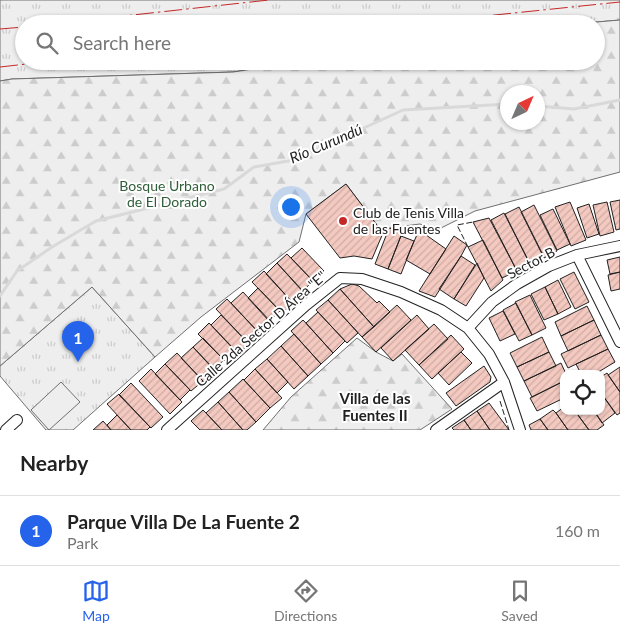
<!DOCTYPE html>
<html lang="en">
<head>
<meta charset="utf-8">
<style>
  :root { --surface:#fff; --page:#f2f2f2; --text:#222; --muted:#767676; --line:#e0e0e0; --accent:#2563eb }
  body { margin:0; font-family:Lato,sans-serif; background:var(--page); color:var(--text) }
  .controls { position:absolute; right:15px; bottom:15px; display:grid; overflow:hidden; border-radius:10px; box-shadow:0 1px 4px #0004 }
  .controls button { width:45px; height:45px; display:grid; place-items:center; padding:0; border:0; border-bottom:1px solid var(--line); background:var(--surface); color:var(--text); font:25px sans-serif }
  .compass { position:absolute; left:500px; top:85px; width:45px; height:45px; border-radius:50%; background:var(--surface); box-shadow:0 1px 4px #0004; rotate:44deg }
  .you { position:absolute; left:290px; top:206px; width:18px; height:18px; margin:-12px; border:4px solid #fff; border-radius:50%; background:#1a73e8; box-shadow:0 0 0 8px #1a73e833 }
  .badge { display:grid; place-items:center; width:32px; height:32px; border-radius:50%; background:var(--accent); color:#fff; font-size:16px; font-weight:700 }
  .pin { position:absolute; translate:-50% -41px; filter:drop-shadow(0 1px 2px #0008) }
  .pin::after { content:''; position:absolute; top:26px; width:18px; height:15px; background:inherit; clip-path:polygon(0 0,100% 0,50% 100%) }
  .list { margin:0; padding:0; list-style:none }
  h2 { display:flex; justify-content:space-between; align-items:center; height:65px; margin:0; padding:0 20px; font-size:21px }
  h2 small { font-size:16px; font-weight:400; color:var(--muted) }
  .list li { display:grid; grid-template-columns:32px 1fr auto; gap:15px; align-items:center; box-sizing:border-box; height:70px; padding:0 20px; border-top:1px solid var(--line) }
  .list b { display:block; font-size:19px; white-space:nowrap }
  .list p { margin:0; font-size:16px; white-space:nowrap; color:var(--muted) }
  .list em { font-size:16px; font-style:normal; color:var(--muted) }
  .icon { flex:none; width:28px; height:28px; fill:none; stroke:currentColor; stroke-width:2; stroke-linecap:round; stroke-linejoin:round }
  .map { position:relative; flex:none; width:620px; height:430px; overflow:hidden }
  .search { position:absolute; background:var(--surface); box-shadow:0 1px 4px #0004; left:15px; right:15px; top:15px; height:55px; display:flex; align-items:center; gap:12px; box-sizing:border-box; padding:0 18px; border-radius:28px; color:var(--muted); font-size:19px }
  .sheet { height:135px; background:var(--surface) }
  nav { display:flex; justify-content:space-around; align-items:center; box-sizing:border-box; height:70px; border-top:1px solid var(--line); background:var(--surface); font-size:14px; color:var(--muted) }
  nav a { display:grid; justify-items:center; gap:2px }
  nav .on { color:var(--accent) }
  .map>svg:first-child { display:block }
</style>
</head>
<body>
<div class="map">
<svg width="620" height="430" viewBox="0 0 620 430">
  <defs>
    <pattern id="grass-tufts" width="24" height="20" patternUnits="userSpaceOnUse" patternTransform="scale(1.25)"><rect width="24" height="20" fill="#eee"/><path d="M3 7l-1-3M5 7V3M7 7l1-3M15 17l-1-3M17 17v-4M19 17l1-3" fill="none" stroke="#ccc"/></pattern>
    <pattern id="forest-firs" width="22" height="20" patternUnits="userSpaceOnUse" patternTransform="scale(1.25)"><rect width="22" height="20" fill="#eee"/><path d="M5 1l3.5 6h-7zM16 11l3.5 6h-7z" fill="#ccc"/></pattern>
    <pattern id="building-hatch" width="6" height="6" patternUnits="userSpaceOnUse" patternTransform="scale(1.25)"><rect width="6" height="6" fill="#f3c9c0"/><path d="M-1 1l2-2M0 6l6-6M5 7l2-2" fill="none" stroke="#d0aca5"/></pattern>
  </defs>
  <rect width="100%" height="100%" fill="#fff"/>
  <path fill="url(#grass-tufts)" stroke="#6f6f6f" d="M 0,0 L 620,0 L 620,20 L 573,24 L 24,24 L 24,61 L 304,61 L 233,72 L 12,79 L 0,81 Z
    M 92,287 L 155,357 L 73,430 L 46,430 L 0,376 L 0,366 Z"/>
  <path fill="url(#forest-firs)" stroke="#6f6f6f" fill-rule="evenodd" d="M 620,20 L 620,172 L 475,211 L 437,230 L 420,224 L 380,229 L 346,184 L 306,214 L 299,242 L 201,317 L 155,357 L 92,287 L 0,366 L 0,81 L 12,79 L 233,72 L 304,61 L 596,61 L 596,24 L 573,24 ZM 508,92 L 538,92 L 538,122 L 508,122 Z
    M 357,338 L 376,352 L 393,361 L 402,354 L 452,409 L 420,430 L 263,430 L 291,397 Z"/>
  <path fill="#eee" stroke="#6f6f6f" d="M 61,382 L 80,402 L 49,430 L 31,410 Z"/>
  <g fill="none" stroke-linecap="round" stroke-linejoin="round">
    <path stroke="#d9d9d9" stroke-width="3" d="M 538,106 L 574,109 L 620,100
      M 0,296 L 17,271 L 52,247 L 96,221 L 224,189 L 254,167 L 294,160 L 403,110 L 508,104"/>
  </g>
  <path fill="url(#building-hatch)" stroke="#222" d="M 346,184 L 383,233 L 372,259 L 354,256 L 340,258 L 306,214 Z
    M 620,200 L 620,229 L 616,230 L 610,202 Z
    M 570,202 L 586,240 L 571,246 L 555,207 Z
    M 607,202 L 614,232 L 600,236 L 593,205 Z
    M 589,204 L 599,234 L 587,238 L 577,208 Z
    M 534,205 L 557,251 L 544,258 L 521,212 Z
    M 519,207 L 544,257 L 530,264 L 505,214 Z
    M 553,209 L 570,244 L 557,250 L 540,215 Z
    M 504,213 L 530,264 L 517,271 L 491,220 Z
    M 489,218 L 517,271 L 502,278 L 473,222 Z
    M 389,228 L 402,233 L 388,269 L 375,264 Z
    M 419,230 L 446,249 L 430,274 L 406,260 Z
    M 401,236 L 414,241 L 401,274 L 388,269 Z
    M 454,236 L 467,245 L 461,256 L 435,297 L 419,291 Z
    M 483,240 L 503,280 L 491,291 L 468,247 Z
    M 302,248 L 324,271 L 313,281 L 291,258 Z
    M 287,254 L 313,281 L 303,291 L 277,263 Z
    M 461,256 L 475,265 L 454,299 L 439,289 Z
    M 620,257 L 620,272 L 610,274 L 607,260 Z
    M 277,263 L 304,293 L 293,303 L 266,274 Z
    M 477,263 L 484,278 L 466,306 L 454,299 Z
    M 264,271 L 293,303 L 282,313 L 252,282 Z
    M 574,272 L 589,302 L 575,309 L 560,279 Z
    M 620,272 L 620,289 L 611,291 L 608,275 Z
    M 558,280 L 571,307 L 558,314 L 545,287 Z
    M 352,284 L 359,286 L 377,303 L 379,301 L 390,312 L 374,327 L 340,289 Z
    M 545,287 L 558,314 L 544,320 L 531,294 Z
    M 258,288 L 280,311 L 269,321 L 248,298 Z
    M 340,289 L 374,327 L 362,337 L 328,300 Z
    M 243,292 L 272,323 L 260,334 L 231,303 Z
    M 530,295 L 546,328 L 532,335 L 515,302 Z
    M 227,299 L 260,334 L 249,344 L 216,309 Z
    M 328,300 L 358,333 L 347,343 L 316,310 Z
    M 516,303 L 532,335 L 519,341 L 503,310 Z
    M 397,305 L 411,320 L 376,352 L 362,337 Z
    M 587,306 L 594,320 L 561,336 L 555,322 Z
    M 503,311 L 515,334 L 500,341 L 489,318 Z
    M 318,312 L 345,341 L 333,353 L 306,323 Z
    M 221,315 L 249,344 L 238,354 L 211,325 Z
    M 417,315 L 429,329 L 393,361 L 381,348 Z
    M 303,320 L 333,353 L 321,364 L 291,331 Z
    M 594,320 L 601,335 L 568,351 L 561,336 Z
    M 209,323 L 236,351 L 225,361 L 198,334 Z
    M 434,324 L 448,339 L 419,365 L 405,350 Z
    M 294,334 L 321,364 L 308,376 L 281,346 Z
    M 451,335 L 464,349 L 432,379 L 419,365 Z
    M 601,335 L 608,349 L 568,368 L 561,354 Z
    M 542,337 L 549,352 L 517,367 L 510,353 Z
    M 203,338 L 224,360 L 214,369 L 193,347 Z
    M 281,346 L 308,376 L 294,389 L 267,359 Z
    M 193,347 L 216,372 L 204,382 L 181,358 Z
    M 608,349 L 615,362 L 595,374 L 581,374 L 576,364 Z
    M 461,352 L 472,363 L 449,385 L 438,373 Z
    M 549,352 L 556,366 L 524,381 L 517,367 Z
    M 177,353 L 203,381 L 191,391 L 165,364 Z
    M 267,359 L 288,382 L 277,393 L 255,369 Z
    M 561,363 L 566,374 L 564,374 L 564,381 L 532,397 L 524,381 Z
    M 165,364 L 190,390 L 180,400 L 155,374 Z
    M 484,366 L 491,377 L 490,382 L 456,406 L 446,393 Z
    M 620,367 L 620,392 L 608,375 Z
    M 151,369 L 182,402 L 170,414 L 139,381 Z
    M 255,369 L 282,398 L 270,408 L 244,380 Z
    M 607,373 L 620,392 L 620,413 L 617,415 L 601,393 L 601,377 Z
    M 243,379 L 270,408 L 256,422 L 229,392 Z
    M 564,381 L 564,398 L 537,411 L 530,398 Z
    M 131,383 L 163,417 L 151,428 L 119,395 Z
    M 229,392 L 256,422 L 247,430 L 243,430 L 218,402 Z
    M 601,393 L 615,413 L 602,423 L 594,411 L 601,411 Z
    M 119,394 L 150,427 L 147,430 L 131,430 L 107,404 Z
    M 218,402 L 243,430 L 222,430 L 206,413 Z
    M 489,403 L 509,430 L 490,430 L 477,411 Z
    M 564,407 L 564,411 L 575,411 L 589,430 L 568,430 L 556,413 Z
    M 203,410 L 206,413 L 222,430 L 200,430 L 191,421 Z
    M 553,410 L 556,413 L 568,430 L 548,430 L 540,419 Z
    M 477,411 L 490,430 L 471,430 L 464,420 Z
    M 575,411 L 594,411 L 604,425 L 597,430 L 589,430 Z
    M 117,415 L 131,430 L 111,430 L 107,425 Z
    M 540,419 L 548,430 L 531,430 L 529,425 Z
    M 464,420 L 471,430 L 454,430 L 452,428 Z
    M 103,421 L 111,430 L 93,430 Z"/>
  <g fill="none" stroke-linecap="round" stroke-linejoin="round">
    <g stroke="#222" stroke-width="12">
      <path id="minor" d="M 577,255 L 620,342
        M 468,328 L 492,302 L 517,284 L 549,266 L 577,255 L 620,246
        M 6,430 L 17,420
        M 167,430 L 306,305 L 340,278 L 362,279 L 401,292 L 441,310 L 468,328 L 489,354 L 504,382 L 520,430
        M 436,430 L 504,382"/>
    </g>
    <use href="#minor" stroke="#fff" stroke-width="10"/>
    <path stroke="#222" stroke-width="1" stroke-dasharray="6 2.5" stroke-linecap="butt" d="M 468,247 L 457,225 L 473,222
      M 500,401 L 509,430"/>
    <path stroke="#c62828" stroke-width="1" stroke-dasharray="18 4 2.5 4" stroke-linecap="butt" d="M 51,24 L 269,0
      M 408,24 L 620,2
      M 0,29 L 24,27
      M 0,67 L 53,61"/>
  </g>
  <circle fill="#c62828" stroke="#fff" stroke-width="2" cx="343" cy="221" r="5"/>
  <g text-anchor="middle" stroke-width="4" stroke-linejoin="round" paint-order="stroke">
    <g font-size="14" fill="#2f5e38" stroke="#fff">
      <text x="167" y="191">Bosque Urbano<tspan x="167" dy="16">de El Dorado</tspan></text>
    </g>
    <g font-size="14" fill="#222" stroke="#fff" text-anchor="start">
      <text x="353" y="218">Club de Tenis Villa<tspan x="353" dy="16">de las Fuentes</tspan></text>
    </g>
    <g font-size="14" fill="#222" stroke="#fff">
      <text transform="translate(531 263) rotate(-28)" y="5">Sector B</text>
      <text transform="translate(261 329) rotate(-41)" y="5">Calle 2da Sector D Área "E"</text>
    </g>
    <g font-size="15" font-style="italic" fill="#222" stroke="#fff">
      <text transform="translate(326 144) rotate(-23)" y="5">Río Curundú</text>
    </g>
    <g font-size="15" font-weight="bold" fill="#222" stroke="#fff">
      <text x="375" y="404">Villa de las<tspan x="375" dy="17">Fuentes II</tspan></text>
    </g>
  </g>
</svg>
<div class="controls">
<button><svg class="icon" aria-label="locate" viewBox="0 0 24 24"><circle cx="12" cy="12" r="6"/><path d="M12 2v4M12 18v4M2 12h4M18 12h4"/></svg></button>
</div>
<svg class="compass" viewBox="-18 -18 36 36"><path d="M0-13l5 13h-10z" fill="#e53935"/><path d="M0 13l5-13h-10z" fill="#767676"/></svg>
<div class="you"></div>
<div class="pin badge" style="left:78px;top:362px">1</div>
<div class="search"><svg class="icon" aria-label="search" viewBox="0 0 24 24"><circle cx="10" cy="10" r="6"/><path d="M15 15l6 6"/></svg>Search here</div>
</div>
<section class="sheet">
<h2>Nearby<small></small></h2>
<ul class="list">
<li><span class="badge">1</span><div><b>Parque Villa De La Fuente 2</b><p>Park</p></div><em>160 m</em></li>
</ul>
</section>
<nav>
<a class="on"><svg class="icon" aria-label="map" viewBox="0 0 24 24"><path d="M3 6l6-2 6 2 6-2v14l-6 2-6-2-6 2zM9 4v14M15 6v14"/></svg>Map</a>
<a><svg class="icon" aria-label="directions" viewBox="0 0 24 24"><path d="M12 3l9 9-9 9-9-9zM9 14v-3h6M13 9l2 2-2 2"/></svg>Directions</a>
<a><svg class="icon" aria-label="saved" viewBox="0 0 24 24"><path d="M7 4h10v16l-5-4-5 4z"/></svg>Saved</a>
</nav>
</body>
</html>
